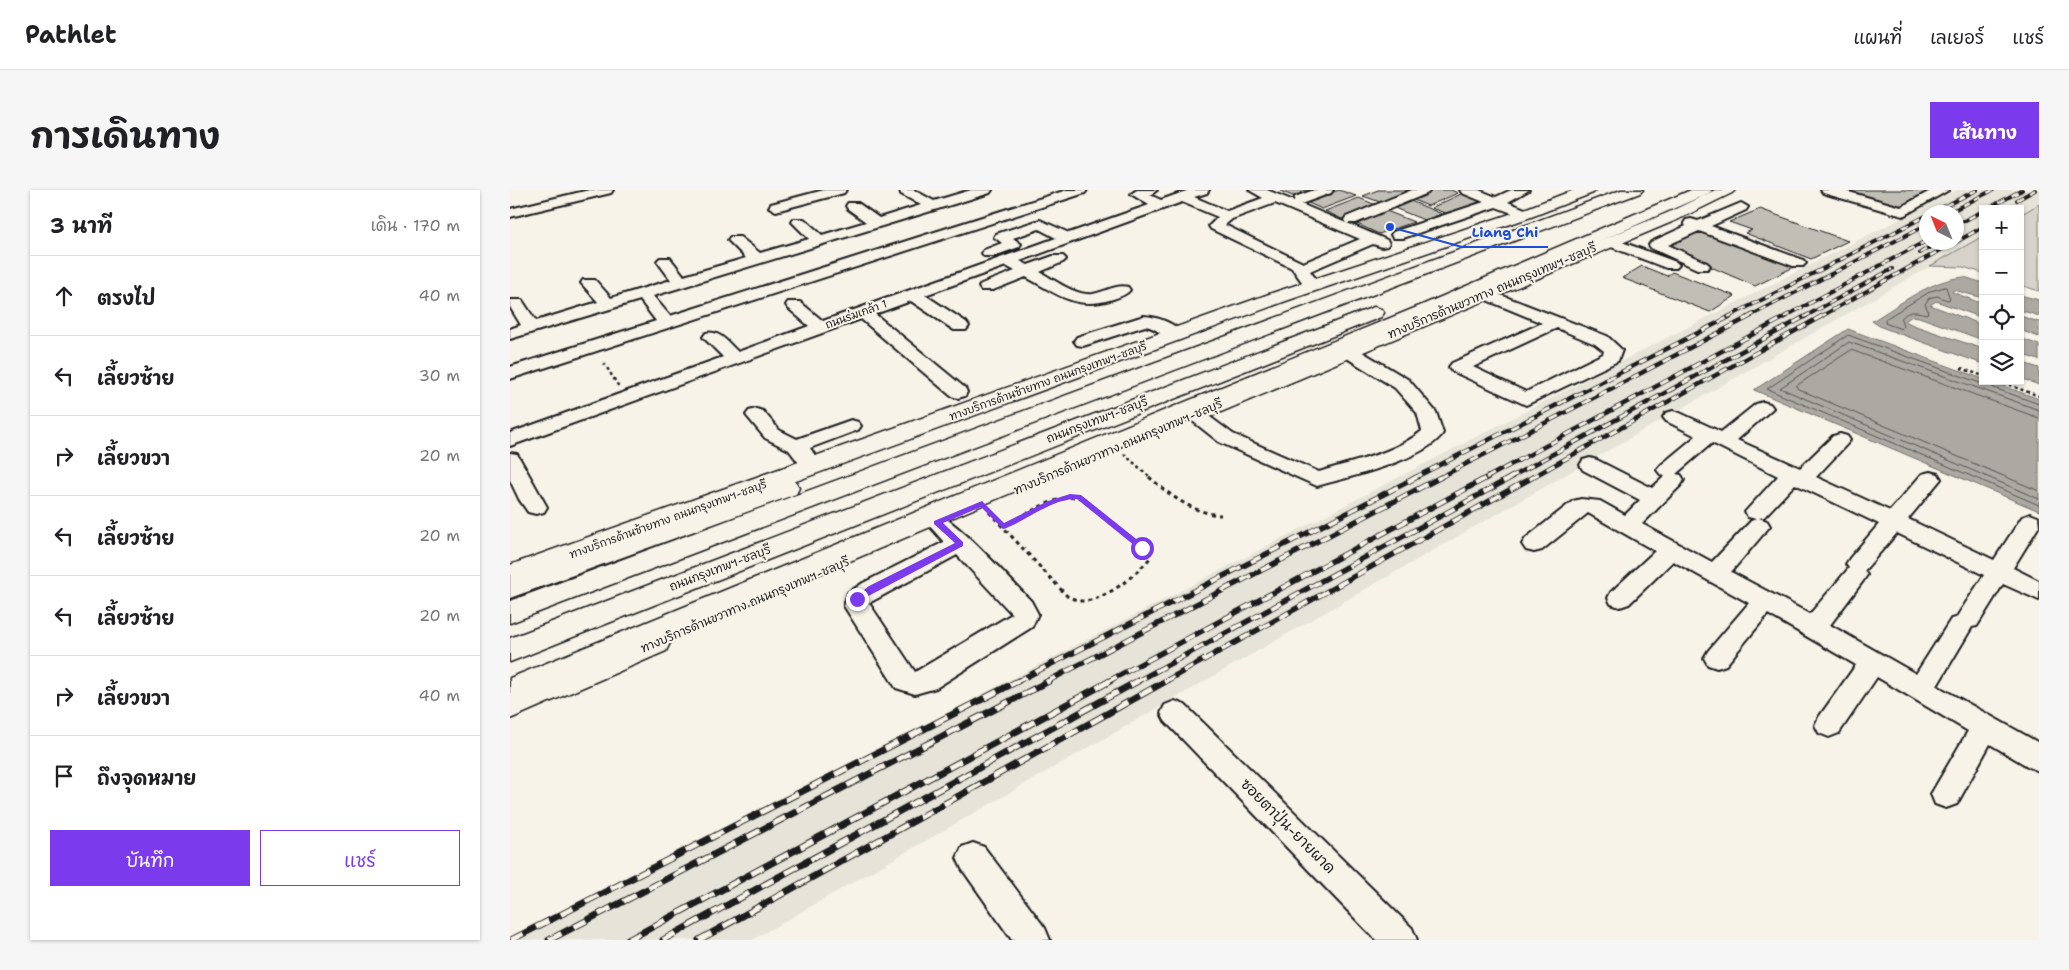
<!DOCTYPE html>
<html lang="th">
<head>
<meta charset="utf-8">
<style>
  :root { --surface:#fff; --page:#f6f6f6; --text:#202124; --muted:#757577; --line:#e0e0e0; --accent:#7c3aed }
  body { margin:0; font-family:"Shantell Sans","Playpen Sans Thai",sans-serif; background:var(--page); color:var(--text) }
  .controls { position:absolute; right:15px; top:15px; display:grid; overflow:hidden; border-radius:0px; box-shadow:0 1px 4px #0004 }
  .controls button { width:45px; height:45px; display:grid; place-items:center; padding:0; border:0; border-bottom:1px solid var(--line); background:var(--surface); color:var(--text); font:25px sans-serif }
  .compass { position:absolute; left:1409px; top:15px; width:45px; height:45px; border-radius:50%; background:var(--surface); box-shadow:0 1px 4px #0004; rotate:317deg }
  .stop { position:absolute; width:15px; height:15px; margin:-11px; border:4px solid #7c3aed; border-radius:50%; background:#fff }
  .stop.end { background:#7c3aed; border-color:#fff; box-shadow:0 1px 5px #0008 }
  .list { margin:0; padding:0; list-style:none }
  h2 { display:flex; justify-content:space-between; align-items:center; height:65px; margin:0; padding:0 20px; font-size:21px }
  h2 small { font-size:16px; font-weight:400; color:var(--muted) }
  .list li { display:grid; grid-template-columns:32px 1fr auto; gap:15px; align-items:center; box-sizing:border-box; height:80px; padding:0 20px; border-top:1px solid var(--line) }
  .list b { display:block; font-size:19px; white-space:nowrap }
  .list em { font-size:16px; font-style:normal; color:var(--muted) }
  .actions { display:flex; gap:10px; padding:15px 20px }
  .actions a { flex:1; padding:11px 0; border:1px solid var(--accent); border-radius:0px; text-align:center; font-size:18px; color:var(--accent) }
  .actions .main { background:var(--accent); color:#fff }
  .icon { flex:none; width:28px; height:28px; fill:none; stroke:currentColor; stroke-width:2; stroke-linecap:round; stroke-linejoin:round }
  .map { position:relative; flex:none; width:1529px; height:750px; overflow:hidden; border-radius:0px }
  header { display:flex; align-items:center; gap:30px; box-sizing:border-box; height:70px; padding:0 25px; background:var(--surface); border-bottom:1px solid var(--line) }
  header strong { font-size:24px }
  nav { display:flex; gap:28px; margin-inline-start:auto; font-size:18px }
  .intro { display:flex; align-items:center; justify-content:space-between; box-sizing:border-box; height:120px; padding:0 30px }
  h1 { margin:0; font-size:35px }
  .button { padding:12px 22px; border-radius:0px; background:var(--accent); color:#fff; font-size:18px; font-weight:700 }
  main { display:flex; gap:30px; padding:0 30px }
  aside { flex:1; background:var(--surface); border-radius:0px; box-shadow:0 1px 4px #0004 }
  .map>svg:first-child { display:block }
</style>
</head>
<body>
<header>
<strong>Pathlet</strong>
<nav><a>แผนที่</a><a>เลเยอร์</a><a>แชร์</a></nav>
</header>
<div class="intro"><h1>การเดินทาง</h1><a class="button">เส้นทาง</a></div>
<main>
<aside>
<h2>3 นาที<small>เดิน · 170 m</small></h2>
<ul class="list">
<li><svg class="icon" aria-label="ahead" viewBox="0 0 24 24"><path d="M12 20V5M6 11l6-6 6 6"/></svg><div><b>ตรงไป</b></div><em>40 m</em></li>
<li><svg class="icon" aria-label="left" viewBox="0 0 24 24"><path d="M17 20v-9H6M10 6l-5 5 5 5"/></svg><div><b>เลี้ยวซ้าย</b></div><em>30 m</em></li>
<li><svg class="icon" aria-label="right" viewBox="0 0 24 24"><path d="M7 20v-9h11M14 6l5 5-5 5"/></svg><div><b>เลี้ยวขวา</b></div><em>20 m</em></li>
<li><svg class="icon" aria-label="left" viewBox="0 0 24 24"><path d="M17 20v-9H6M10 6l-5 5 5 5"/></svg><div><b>เลี้ยวซ้าย</b></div><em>20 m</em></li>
<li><svg class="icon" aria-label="left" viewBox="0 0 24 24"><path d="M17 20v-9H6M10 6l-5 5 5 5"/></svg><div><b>เลี้ยวซ้าย</b></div><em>20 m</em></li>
<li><svg class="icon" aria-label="right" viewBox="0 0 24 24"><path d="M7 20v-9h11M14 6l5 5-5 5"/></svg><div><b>เลี้ยวขวา</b></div><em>40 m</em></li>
<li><svg class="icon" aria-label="arrive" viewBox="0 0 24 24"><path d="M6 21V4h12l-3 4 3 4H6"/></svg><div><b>ถึงจุดหมาย</b></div></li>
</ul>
<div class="actions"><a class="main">บันทึก</a><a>แชร์</a></div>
</aside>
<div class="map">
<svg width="1529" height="750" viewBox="0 0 1529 750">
  <rect width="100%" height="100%" fill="#f7f3e8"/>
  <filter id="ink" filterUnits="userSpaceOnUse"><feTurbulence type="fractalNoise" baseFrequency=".02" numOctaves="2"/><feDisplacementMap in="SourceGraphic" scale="10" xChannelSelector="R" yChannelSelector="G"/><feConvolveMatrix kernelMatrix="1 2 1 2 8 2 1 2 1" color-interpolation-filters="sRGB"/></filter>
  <g filter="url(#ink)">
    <path fill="#e6e3d9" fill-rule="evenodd" d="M 1447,0 L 1529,0 L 1529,14 L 1510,25 L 1510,19 L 1473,19 L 1473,46 L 242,750 L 0,750 L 1137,158 ZM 1416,22 L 1446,22 L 1446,52 L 1416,52 Z"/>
    <path fill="#d7d3cb" stroke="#7a7874" d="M 1529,14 L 1529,101 L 1510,95 L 1510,25 Z
      M 1473,46 L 1473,83 L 1453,77 L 1420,76 Z"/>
    <path fill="#aca9a2" stroke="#72716c" d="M 1454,87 L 1473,93 L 1473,108 L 1444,100 L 1442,102 L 1473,114 L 1473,128 L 1426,111 L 1420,115 L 1473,135 L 1473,150 L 1409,127 L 1402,126 L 1395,131 L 1403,135 L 1473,159 L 1473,174 L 1371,137 L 1362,131 C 1391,114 1420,90 1454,87 Z
      M 1510,105 L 1529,110 L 1529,126 L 1510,120 Z
      M 1510,126 L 1529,132 L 1529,147 L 1510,140 Z
      M 1338,139 L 1473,189 L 1473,191 L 1479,191 L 1529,209 L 1529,321 L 1244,200 Z
      M 1510,148 L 1529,155 L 1529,170 L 1510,164 Z
      M 1510,172 L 1529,178 L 1529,195 L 1510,188 Z"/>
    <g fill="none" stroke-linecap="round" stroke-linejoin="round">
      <path stroke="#565452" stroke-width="1" d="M 1436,97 L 1440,109 L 1437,110 L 1427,106 L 1419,108 L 1415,114 L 1418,121 L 1417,124 C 1407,122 1398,119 1391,129 L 1393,136 L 1391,139 L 1375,133 L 1375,129 L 1421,101 Z
        M 1476,191 L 1470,193 L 1338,145 L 1257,199 L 1529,315
        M 1479,191 L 1484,198 L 1529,214
        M 1529,220 L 1339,152 L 1270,198 L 1529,309
        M 1529,228 L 1341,160 L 1286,196 L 1288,199 L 1529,301"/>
    </g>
    <path fill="#c0beb5" stroke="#1c1c1c" d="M 771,0 L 804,0 L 785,7 L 770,1 Z
      M 829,0 L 846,6 L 812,19 L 796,12 Z
      M 868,0 L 901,0 L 870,12 L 853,6 Z
      M 923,0 L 941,0 L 948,3 L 918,16 L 901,9 Z
      M 1325,0 L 1419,0 L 1397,19 Z
      M 951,4 L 971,11 L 953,19 L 935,23 L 921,18 Z
      M 849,8 L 866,15 L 832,29 L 815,21 Z
      M 898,10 L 932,24 L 914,30 L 882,17 Z
      M 1250,19 L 1338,51 L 1301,69 L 1235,43 L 1242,40 L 1219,32 Z
      M 874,20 L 904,32 L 869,44 L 845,33 Z
      M 1188,41 L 1212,51 L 1217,49 L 1286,76 L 1245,96 L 1178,67 L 1183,65 L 1157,54 Z
      M 1132,76 L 1157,86 L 1162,82 L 1225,106 L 1200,122 L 1112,88 Z"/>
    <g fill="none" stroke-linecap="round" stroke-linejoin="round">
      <g stroke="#1c1c1c" stroke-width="4">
        <path id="minor" d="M 79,0 L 103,0 L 101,3 L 0,27 L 0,19 Z
          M 314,0 L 336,0 L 334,3 L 266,21 L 259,17 L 261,14 Z
          M 390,0 L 404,0 L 424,11 L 461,0 L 482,0 L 480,3 L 143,106 L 160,126 L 557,0 L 577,0 L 575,3 L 0,189 L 0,177 L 146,131 L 130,110 L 0,149 L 0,139 L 11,135 L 0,117 L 0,110 L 12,110 L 26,131 L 88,112 L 71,93 L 73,90 L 85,90 L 101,108 L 161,90 L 147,71 L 150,68 L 160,68 L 174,86 L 236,68 L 218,50 L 220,47 L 230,47 L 250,63 L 299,49 L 282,32 L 284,29 L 294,29 L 312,45 L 356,32 L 338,19 L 336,16 L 338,13 L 348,13 L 369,28 L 411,15 L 391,4 Z
          M 627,0 L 647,0 L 640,5 L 651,10 L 679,0 L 699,0 L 697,3 L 684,7 L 717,21 L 753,8 L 739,0 L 757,0 L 784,11 L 785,7 L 804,0 L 823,0 L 821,3 L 791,14 L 836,33 L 834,30 L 836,27 L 902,0 L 920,0 L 918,3 L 846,33 L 837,33 L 877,50 L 879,53 L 877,56 L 872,57 L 863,54 L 800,81 L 811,96 L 809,99 L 797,99 L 782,78 L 701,39 L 699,36 L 708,27 L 672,12 L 510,71 L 518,75 L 543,66 L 553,66 L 556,69 L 553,72 L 530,82 C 545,90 565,106 583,104 C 595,102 606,94 618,97 L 620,100 C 616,105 609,107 603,109 C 566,121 547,104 516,87 L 483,100 L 471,100 L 469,97 L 471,94 L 505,81 L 496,76 L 415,105 L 456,132 L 459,136 L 456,140 L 444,140 L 401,111 L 365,124 L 455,198 L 457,202 L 455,206 L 448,208 L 441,206 L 351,129 L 0,256 L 0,243 L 213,167 L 193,147 L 196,143 C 210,140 218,153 228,162 L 299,136 L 278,118 L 276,115 L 278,112 L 290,112 L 313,131 L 546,48 L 529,39 L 503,48 L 511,54 L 509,57 L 484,66 L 474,66 L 472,63 L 474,60 L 492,53 L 484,47 L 486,44 L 530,30 L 559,43 L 639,15 L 621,4 ZM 765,13 L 850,49 L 793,73 L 715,35 L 722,29 Z
          M 950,0 L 969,0 L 986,7 L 1001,0 L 1019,0 L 998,12 L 1020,21 L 1022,24 L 1015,28 L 986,17 L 893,48 L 883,48 L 881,45 L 883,42 L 974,12 L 952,3 Z
          M 1311,0 L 1332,0 L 1391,17 L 1422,0 L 1439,0 L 1393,26 L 1313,3 Z
          M 1231,13 L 1238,17 L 1236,20 L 1201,36 L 1293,70 L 1296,73 L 1293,76 L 1283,76 L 1189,41 L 1158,55 L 1197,73 L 1200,76 L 1197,79 L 1187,79 L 1141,58 L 1139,55 L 1141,52 L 1176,36 L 1174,33 L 1176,30 L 1181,29 L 1188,31 Z
          M 1101,48 L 1166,72 L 1169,75 L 1166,78 L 1156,78 L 1096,55 L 1094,52 L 1096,49 Z
          M 975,99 L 1097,146 L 1112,160 L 1108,171 L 1016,215 L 942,181 L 939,177 L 942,173 L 1032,133 L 969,107 L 967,104 L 969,101 ZM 1047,138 L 1085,154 L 1094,161 L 1093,164 L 1016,202 L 963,177 Z
          M 634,126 C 648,127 665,133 674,145 L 671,149 C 656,152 649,138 635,136 L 573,156 L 567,155 L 564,151 L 567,147 Z
          M 838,156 L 844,157 L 899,190 L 926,222 L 933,243 C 915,270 839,287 807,296 L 709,252 L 675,225 L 678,221 L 685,219 L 692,221 L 723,244 L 809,282 C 844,271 883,264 912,241 L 907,223 L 885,198 L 832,165 L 829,161 L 832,157 Z
          M 1253,212 L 1260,214 L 1263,218 L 1227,250 L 1290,278 L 1323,246 L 1330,244 L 1337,246 L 1340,250 L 1337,254 L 1306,287 L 1380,321 L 1412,284 L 1420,282 L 1428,284 L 1431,289 L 1398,329 L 1484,370 L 1512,327 L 1520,324 L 1528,327 L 1529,336 L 1503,378 L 1529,391 L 1529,410 L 1493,394 L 1467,436 L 1462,437 L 1427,496 L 1529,553 L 1529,581 L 1519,577 L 1480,554 L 1447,614 L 1436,618 L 1425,614 L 1421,604 L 1458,541 L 1367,487 L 1329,543 L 1319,547 L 1309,543 L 1305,535 L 1309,527 L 1346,475 L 1258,424 L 1216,475 L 1207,478 L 1198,475 L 1194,468 L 1198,461 L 1239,413 L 1163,371 L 1119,414 L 1110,417 L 1101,414 L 1098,408 L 1101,402 L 1145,361 L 1078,323 L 1032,360 L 1024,362 L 1016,360 L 1012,354 L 1016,348 L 1063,311 L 1071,309 L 1090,311 L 1115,325 L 1130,310 L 1073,280 L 1070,275 L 1073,270 L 1080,268 L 1087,270 L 1142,298 L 1155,286 L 1151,285 L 1147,280 L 1151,275 L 1186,246 L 1156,231 L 1153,227 L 1156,223 L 1163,221 L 1170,223 L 1211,242 L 1246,214 ZM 1202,253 L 1268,286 L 1235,322 L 1238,327 L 1246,329 L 1241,331 L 1202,372 L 1132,334 L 1171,295 L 1174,290 L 1171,285 L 1166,284 ZM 1285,294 L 1369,334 L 1340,368 L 1336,374 L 1339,378 L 1300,424 L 1221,382 L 1260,336 L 1257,331 L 1249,328 L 1254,327 ZM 1387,343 L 1474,385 L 1446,428 L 1441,429 L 1406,484 L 1320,435 L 1353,391 L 1357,385 L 1354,381 Z
          M 246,219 L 253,221 L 269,240 L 287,249 L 341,230 L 348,232 L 351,236 L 348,240 L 300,258 L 312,276 L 309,281 L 302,283 L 295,281 L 279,260 L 255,248 L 236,225 L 239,221 Z
          M 0,263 L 7,264 L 10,269 L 37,317 L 34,322 L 26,324 L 18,322 L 9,309 L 0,290 Z
          M 427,324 C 447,330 503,393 521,411 L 528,424 L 522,437 L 426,498 L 405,504 L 386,498 L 334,416 L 338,403 L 353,393 L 434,352 L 416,332 L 419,327 ZM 447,365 L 502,424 L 405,482 L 359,413 Z
          M 665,511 L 675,515 L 902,738 L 907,750 L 866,750 L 655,531 L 651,523 L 655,515 Z
          M 463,653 L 474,657 L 535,738 L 540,750 L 502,750 L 452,679 L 447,668 L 452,657 Z"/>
      </g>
      <g stroke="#1c1c1c" stroke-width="3">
        <path id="major" d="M 1064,0 L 1086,0 L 1083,3 L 1021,27 L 776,111 L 0,396 L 0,375 L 762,103 L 1009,21 Z
          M 1205,0 L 1225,0 L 1222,3 L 1169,29 L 692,230 L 684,232 L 676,230 L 673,225 L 676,220 L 1157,23 Z
          M 145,441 L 156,445 L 160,453 L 156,461 L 0,529 L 0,502 Z"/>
      </g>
      <g stroke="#1c1c1c" stroke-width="3">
        <path id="highway" d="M 1111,0 L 1133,0 L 1130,3 L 0,433 L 0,411 Z
          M 1181,0 L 1202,0 L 1199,3 L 926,123 L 0,515 L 0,488 L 912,115 Z
          M 864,117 L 871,119 L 874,123 L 871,127 L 0,472 L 0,448 Z
          M 277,290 L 286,292 L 289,298 L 286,304 L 0,408 L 0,387 Z"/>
      </g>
      <path stroke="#1c1c1c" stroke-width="2.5" stroke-dasharray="3 3" stroke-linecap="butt" d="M 94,173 L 109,197
        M 1451,178 L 1473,186
        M 1488,191 L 1529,206
        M 614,264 L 641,288"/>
      <path stroke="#1c1c1c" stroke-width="3" stroke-dasharray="4 4" stroke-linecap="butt" d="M 639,287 C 660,305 682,323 711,325
        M 479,322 L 557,406 C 562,408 567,411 572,411 C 595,411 626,385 640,368 L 632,358 L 569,307 C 540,307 517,324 493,337"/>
      <use href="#minor" fill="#f7f3e8" fill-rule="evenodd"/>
      <use href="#major" fill="#f7f3e8" fill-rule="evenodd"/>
      <use href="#highway" fill="#f7f3e8" fill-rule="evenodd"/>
      <g stroke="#1c1c1c" stroke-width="4">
        <path id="rail-far3" d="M 1507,10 L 1525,0
          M 1477,19 L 1512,0
          M 1423,22 L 1467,0
          M 1440,22 L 1483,0
          M 1446,35 L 1473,21
          M 1446,52 L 1473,37
          M 1410,63 L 1429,52
          M 1218,127 L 1416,26
          M 1238,127 L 1416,35
          M 1274,127 L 1416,51
          M 1294,127 L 1382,79
          M 1310,127 L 1445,52"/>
      </g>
      <g stroke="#1c1c1c" stroke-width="4.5">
        <path id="rail-far2" d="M 904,288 L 1221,126
          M 929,288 L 1241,126
          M 976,288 L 1277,126
          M 999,288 L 1296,126
          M 1021,288 L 1312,126"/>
      </g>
      <g stroke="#1c1c1c" stroke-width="5.5">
        <path id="rail-far1" d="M 506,492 L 907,287
          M 536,492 L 931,287
          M 597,492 L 978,287
          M 626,492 L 1002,287
          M 654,492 L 1023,287"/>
      </g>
      <g stroke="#1c1c1c" stroke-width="7">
        <path id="rail" d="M 1,750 L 508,491
          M 39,750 L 539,491
          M 118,750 L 600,491
          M 153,750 L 628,491
          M 189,750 L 656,491"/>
      </g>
      <use href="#rail-far3" stroke="#f7f3e8" stroke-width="2.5" stroke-dasharray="7" stroke-linecap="butt"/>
      <use href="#rail-far2" stroke="#f7f3e8" stroke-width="3" stroke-dasharray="9" stroke-linecap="butt"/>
      <use href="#rail-far1" stroke="#f7f3e8" stroke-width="4" stroke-dasharray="11" stroke-linecap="butt"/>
      <use href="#rail" stroke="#f7f3e8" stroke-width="5" stroke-dasharray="14" stroke-linecap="butt"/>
    </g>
  </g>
  <path fill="#7c3aed" d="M 560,304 L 571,305 L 635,356 L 635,360 L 630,360 L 567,309 C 544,307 515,332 493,339 L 471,317 L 433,333 L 453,352 L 453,356 L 347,412 L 343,409 L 359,396 L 445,353 L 424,334 L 424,331 L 472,311 L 494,333 L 538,311 Z"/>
  <g text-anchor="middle" stroke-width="4" stroke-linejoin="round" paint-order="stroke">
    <g font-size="11" fill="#1c1c1c" stroke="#f7f3e8">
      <text transform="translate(346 124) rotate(-20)" y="4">ถนนร่มเกล้า 1</text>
      <text transform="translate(538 191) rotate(-20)" y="4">ทางบริการด้านซ้ายทาง ถนนกรุงเทพฯ-ชลบุรี</text>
      <text transform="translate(158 329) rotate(-20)" y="4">ทางบริการด้านซ้ายทาง ถนนกรุงเทพฯ-ชลบุรี</text>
    </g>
    <g font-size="12" fill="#1c1c1c" stroke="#f7f3e8">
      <text transform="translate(982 101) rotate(-23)" y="4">ทางบริการด้านขวาทาง ถนนกรุงเทพฯ-ชลบุรี</text>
      <text transform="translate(587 230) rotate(-21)" y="4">ถนนกรุงเทพฯ-ชลบุรี</text>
      <text transform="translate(608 257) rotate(-23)" y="4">ทางบริการด้านขวาทาง ถนนกรุงเทพฯ-ชลบุรี</text>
      <text transform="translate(210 378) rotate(-21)" y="4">ถนนกรุงเทพฯ-ชลบุรี</text>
      <text transform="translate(235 415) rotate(-23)" y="4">ทางบริการด้านขวาทาง ถนนกรุงเทพฯ-ชลบุรี</text>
    </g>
    <g font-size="15" fill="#1c1c1c" stroke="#f7f3e8">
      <text transform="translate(778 636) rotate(45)" y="5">ซอยตาปุ่น-ยายผาด</text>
    </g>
  </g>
  <path fill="none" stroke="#1d4ed8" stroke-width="2" d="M880 37L952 57H1038"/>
  <circle fill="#1d4ed8" stroke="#f7f3e8" stroke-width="2" cx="880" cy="37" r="5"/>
  <g font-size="14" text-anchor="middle" font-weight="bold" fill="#1d4ed8" stroke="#f7f3e8" stroke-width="4" stroke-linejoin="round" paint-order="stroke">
    <text x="995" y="47">Liang Chi</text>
  </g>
</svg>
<div class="controls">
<button>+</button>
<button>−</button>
<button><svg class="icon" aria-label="locate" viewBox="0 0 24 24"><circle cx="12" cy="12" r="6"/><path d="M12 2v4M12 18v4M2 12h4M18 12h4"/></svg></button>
<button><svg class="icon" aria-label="layers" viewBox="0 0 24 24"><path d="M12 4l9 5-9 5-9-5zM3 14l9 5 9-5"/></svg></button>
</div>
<svg class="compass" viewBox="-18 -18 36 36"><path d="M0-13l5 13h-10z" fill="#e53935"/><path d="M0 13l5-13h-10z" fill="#757577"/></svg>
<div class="stop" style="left:632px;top:358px"></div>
<div class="stop end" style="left:347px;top:409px"></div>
</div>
</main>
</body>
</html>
